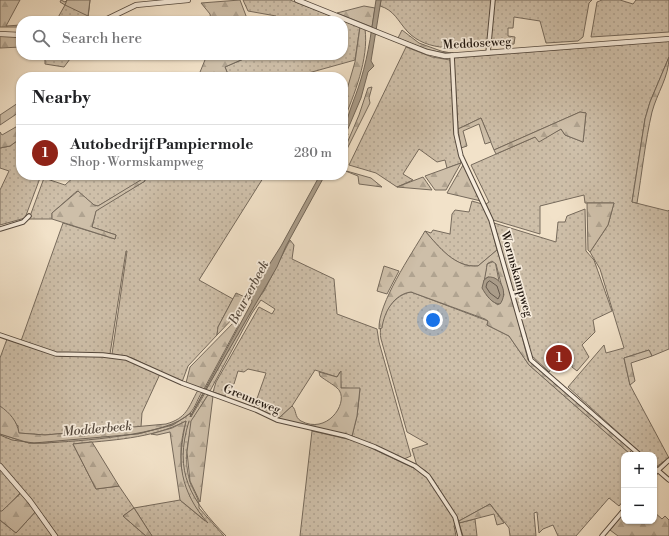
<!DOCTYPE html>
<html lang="en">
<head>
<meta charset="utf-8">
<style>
  :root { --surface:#fff; --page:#f2f2f2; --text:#202124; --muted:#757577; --line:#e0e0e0; --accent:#8f2418 }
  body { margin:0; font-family:"Libre Bodoni",serif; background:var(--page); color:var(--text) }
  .controls { position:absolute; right:12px; bottom:12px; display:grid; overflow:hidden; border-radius:8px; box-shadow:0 1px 3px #0004 }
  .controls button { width:36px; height:36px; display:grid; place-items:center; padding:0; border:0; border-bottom:1px solid var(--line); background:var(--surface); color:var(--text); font:20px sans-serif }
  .you { position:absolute; left:433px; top:320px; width:14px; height:14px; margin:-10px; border:3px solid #fff; border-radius:50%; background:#1a73e8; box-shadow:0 0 0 6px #1a73e833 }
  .badge { display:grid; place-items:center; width:26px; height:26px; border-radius:50%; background:var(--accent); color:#fff; font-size:13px; font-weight:700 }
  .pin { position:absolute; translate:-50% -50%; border:2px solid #fff; box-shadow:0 1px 4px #0006 }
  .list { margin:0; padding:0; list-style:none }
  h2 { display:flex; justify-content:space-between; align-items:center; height:52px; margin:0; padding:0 16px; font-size:17px }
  h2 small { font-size:13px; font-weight:400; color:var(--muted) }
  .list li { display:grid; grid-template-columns:26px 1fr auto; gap:12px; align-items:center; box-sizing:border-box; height:56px; padding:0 16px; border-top:1px solid var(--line) }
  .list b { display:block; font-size:15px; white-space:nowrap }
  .list p { margin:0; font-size:13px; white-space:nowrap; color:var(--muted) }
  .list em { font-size:13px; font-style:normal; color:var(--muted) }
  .icon { flex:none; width:22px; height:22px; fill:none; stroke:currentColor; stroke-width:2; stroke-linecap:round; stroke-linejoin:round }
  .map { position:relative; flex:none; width:669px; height:536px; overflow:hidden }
  .search { position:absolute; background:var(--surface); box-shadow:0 1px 3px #0004; left:16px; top:16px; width:332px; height:44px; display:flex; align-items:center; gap:10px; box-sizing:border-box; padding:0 14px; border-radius:16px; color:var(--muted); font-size:15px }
  .panel { position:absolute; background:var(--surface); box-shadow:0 1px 3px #0004; left:16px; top:72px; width:332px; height:108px; border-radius:16px }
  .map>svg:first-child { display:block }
</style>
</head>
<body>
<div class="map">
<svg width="669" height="536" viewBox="0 0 669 536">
  <defs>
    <pattern id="grass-dots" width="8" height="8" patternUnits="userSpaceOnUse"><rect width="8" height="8" fill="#cebfa9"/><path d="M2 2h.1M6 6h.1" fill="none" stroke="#b0a390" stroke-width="1.8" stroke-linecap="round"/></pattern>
    <pattern id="forest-firs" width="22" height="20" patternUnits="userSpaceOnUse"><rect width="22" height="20" fill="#cebfa9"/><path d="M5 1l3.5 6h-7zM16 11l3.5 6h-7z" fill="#b0a390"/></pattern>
  </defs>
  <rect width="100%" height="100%" fill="#f2e2c9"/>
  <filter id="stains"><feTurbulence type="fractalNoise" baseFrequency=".005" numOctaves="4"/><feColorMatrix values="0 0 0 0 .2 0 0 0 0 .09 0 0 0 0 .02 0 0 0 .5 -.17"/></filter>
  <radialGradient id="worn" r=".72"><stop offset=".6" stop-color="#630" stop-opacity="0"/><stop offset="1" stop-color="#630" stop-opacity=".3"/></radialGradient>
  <path fill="url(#grass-dots)" stroke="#766a5c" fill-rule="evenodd" d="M 61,0 L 65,2 L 67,0 L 90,0 L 88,18 L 81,21 L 56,21 L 65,5 L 60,2 Z
    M 243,0 L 290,0 L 360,27 L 355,60 L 294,77 L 229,77 L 225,67 L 253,55 L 343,55 L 343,21 L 277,21 L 276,16 L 248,11 Z
    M 381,0 L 492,0 L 487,46 C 461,48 427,53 407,31 C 398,21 394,10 380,6 Z
    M 494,0 L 592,0 L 589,3 L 583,37 L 578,41 L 546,43 L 540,21 L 514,17 L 513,28 L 508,28 L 508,36 L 515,37 L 514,44 L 490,46 Z
    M 602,0 L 620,0 L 633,4 L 636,0 L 669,0 L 669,32 L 591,37 L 597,2 Z
    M 669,41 L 669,57 L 650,102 L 645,119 L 632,202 L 668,211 L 669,210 L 669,349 L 652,356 L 649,350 L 624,358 L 630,385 L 669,458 L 656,467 L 654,465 L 654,455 L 643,455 L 568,387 L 604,345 L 606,353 L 624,348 L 600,269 L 590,252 L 608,225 L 614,203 L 585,203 L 584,195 L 540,206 L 540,234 L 493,220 L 486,204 L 489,202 L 471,165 L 535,137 L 539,141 L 561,129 L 565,135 L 583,142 L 586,113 L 580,112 L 494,150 L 481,118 L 458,129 L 454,59 L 454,58 Z
    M 406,47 L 432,57 L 450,60 L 461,163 L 447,168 L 445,160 L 437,162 L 419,149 L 403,174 L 413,180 L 397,187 L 376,173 L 349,165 Z
    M 45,55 L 73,55 L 64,67 L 45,64 Z
    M 21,138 L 21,175 L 40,178 L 25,218 L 0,225 L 0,190 L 9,171 L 0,168 L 0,148 L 10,146 Z
    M 76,175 L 265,175 L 199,280 L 233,299 L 218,327 L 217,335 L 188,366 L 182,382 L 132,358 L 112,354 L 127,251 L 126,251 L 110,354 L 57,353 L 21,341 L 63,223 L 115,239 L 116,235 L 92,227 L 96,210 L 145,181 L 144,179 L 98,206 L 94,205 L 77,191 L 52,213 L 52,219 L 29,219 L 44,178 L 65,185 Z
    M 472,201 L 482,204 L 489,219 L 497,250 L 478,266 C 455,268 439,247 425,231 L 431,233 L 433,230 L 450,234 L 452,214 L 455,210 L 469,212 Z
    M 585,209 L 586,251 L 594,260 L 612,311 L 593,320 L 595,332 L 582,345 L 589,357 L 577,371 L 572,367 L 572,355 L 568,350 L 553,352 L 550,356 L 557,361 L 549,372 L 531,355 L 494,223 L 556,242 L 558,222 L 565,222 L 567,216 Z
    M 290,240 L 294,245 L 292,259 L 334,279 L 337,314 L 377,329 L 379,342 L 411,456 L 404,459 L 352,436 L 357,416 L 360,389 L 341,388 L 340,372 L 337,377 L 315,370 L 292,406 L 279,418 L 254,407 L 266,373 L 248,369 L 244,372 L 238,371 L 234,384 L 228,388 L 225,396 L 213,392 L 216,382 L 259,307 L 272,314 L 275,309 L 261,300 L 252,313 L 210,391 L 206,390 L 255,303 L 264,291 Z
    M 495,261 L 499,281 L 488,277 L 484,280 L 487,264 Z
    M 411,292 L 488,321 L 487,325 L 509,336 L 529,365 L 629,453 L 632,450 L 637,454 L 624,455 L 624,500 L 619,506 L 609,498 L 576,536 L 558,536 L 553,525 L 543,529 L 539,533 L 537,512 L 534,513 L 536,536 L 510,536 L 509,528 L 490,504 L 459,521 L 433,479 L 426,471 L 417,466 L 412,449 L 428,444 L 407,432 L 381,339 C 377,322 391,295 411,292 Z
    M 7,339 L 60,356 L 124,357 L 160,374 L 142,413 L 141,427 L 45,435 L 18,433 L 18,426 L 0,406 L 0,358 Z
    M 205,393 L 208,395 C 191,419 181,453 190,482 C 193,491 200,499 199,508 L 224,536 L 152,536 L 134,508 L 123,516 L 146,536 L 58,536 L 30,498 L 0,463 L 0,434 L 29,443 L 45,443 L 142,433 L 173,424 L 190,413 L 191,417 ZM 186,421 C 180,450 177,474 191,501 C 195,508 202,515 205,521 L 180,500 L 134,508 L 119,486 L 96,489 L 73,444 C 111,440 151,439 186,421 Z
    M 312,431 L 356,441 L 420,471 C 436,483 448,507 457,525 L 454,526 L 456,536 L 300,536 Z
    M 0,467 L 21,492 L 2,512 L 0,511 Z
    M 36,511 L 55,536 L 0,536 L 0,520 L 16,533 Z
    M 475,519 L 477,536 L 463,536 L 459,523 Z"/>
  <path fill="url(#forest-firs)" stroke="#766a5c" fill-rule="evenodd" d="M 0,0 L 20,0 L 6,26 L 21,25 L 21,27 L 0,27 Z
    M 240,0 L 248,21 L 211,21 L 210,14 L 201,3 Z
    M 364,6 L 375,8 L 372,27 L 337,13 Z
    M 360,27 L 365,29 C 369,59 354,95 343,122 L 343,103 L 355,62 Z
    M 402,30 L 419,43 L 441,51 L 451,53 C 432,53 415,45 398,38 Z
    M 0,36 L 21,36 L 21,47 L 0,48 Z
    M 207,55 L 249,55 L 250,56 L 225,67 L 229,77 L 198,77 Z
    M 669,57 C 669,77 657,93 652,112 C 645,142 642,173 637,203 L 632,202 L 645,119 L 650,102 Z
    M 372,87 L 369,98 L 370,103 L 345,153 L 345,148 L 359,115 L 368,88 Z
    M 21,101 L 21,111 L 0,125 L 0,115 Z
    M 580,112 L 586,113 L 583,142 L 565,135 L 561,129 L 539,142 L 535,137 L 496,154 L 494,150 Z
    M 481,118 L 491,142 L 485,144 L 479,124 L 463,131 L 467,146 L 461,148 L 458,129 Z
    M 21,124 L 21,138 L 10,146 L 0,148 L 0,132 L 2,135 Z
    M 461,163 L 446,190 L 435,190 L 425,176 Z
    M 463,165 L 481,201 L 447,193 Z
    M 343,170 L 371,178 L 382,187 L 359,184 L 358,176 Z
    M 423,177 L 432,190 L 397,187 Z
    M 144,178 L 145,181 L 96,211 L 92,227 L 116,235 L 115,239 L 52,219 L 52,213 L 78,191 L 94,205 L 98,206 Z
    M 587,203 L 614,203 L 608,225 L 590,252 L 588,250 Z
    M 425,231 C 439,247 455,268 478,266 L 497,250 L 505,270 L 528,360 L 632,450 L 629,453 L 529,365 L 509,336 L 487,325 L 488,321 L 485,319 L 411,292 C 394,294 384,312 382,328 L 379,329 C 378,303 411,255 425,231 ZM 492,261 L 496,264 L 504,295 L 498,305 C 477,291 485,284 487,264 Z
    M 384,266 L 399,271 L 387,294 L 377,291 Z
    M 236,293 L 247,298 L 237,314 L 217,335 L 218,327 Z
    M 239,317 L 238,326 L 204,389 L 186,383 L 190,367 Z
    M 649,350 L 652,356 L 631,363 L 635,381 L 630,385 L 624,358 Z
    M 341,371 L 341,388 L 360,388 L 357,416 L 352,436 L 284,421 L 279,418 L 292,406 C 297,410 294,417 301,421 C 329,436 351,399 337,388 C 334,385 325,380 320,376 L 319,372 L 337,377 Z
    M 198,390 L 202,392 C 198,398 195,408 190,413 C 169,436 77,441 45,443 L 29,443 L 0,434 L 0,406 C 10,413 17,421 19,433 L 45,435 L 166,424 C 187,418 188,408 198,390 Z
    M 208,395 L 213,396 L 200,502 L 190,481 L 187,452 L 191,421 Z
    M 186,421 C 175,460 181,493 208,523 L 180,500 L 170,432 L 157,435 L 151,434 L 172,428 Z
    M 92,442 L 119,486 L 96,489 L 73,444 Z
    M 22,492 L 36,511 L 16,533 L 0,520 L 0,511 L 2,511 Z
    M 490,504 L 504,523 L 497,525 L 494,514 L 459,523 L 459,521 Z
    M 134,508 L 152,536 L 146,536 L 123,516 Z
    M 654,512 L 662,519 L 665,516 L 669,520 L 669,536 L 618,536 L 610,530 L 624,513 L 624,521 L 654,521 Z"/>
  <path fill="#cebfa9" stroke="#766a5c" d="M 67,0 L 90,0 L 88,16 L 65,5 Z"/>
  <path fill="#aa9c89" stroke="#726658" d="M 376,0 L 381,0 L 371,61 L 374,66 L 368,72 L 361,98 L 347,131 L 348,135 L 345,136 L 343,144 C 343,122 355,100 361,79 C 369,53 372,26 376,0 Z
    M 320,175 L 325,175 L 286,246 L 277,267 L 190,417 L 252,302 L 251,297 L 262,276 L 281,246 Z
    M 488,277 C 502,276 508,294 500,304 C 492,304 486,295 482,288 L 484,280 Z"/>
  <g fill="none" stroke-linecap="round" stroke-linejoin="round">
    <path stroke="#64584c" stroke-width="1" d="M 490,281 L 497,286 L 500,295 L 498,299 L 490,293 L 486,287 L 487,283 Z"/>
    <path stroke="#726658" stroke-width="1" d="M 189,421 C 173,473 191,500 226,536
      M 0,435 L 12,440 L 34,443 L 137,434 L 173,425 L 191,413"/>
    <g stroke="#54483d" stroke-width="5.5">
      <path id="minor" d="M 488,53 L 493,0
        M 452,55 L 456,134 L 461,156 L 491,220 L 531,360 L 640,455
        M 0,229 L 23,222 L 29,216
        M 0,335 L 56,354 L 103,355 L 126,358 L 182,383 L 256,410 L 277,420 L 346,436 L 375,447 L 415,466 L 428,476 L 455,517 L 460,536
        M 654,467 L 669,480
        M 654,474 L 669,460
        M 602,536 L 624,510"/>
    </g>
    <g stroke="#54483d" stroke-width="6">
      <path id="tertiary" d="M 297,0 L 427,52 L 445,56 L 669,39
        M 103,21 L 136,5 L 188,0
        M 0,34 L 21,35
        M 0,466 L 30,501 L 55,536"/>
    </g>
    <use href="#minor" stroke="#f7ecdc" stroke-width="3.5"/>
    <use href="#tertiary" stroke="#f7ecdc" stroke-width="4.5"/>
  </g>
  <g text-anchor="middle" stroke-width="3.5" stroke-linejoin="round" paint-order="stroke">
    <g font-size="12" fill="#1f150e" stroke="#f7ecdc">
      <text transform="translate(477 43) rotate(-3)" y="4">Meddoseweg</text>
      <text transform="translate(517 274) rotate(74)" y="4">Wormskampweg</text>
      <text transform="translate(252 399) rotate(22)" y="4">Greuneweg</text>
    </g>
    <g font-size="13" font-style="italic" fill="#574b3f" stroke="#f7ecdc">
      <text transform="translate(248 292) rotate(-62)" y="5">Beurzerbeek</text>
      <text transform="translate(97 428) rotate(-5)" y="5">Modderbeek</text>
    </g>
  </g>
  <rect width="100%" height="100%" filter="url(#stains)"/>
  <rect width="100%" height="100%" fill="url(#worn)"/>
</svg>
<div class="controls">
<button>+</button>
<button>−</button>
</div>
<div class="you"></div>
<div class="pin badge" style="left:559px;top:358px">1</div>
<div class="search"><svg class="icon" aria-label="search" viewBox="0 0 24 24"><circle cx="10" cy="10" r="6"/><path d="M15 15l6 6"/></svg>Search here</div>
<section class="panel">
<h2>Nearby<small></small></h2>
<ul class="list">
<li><span class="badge">1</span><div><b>Autobedrijf Pampiermole</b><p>Shop · Wormskampweg</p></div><em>280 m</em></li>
</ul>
</section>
</div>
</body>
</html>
